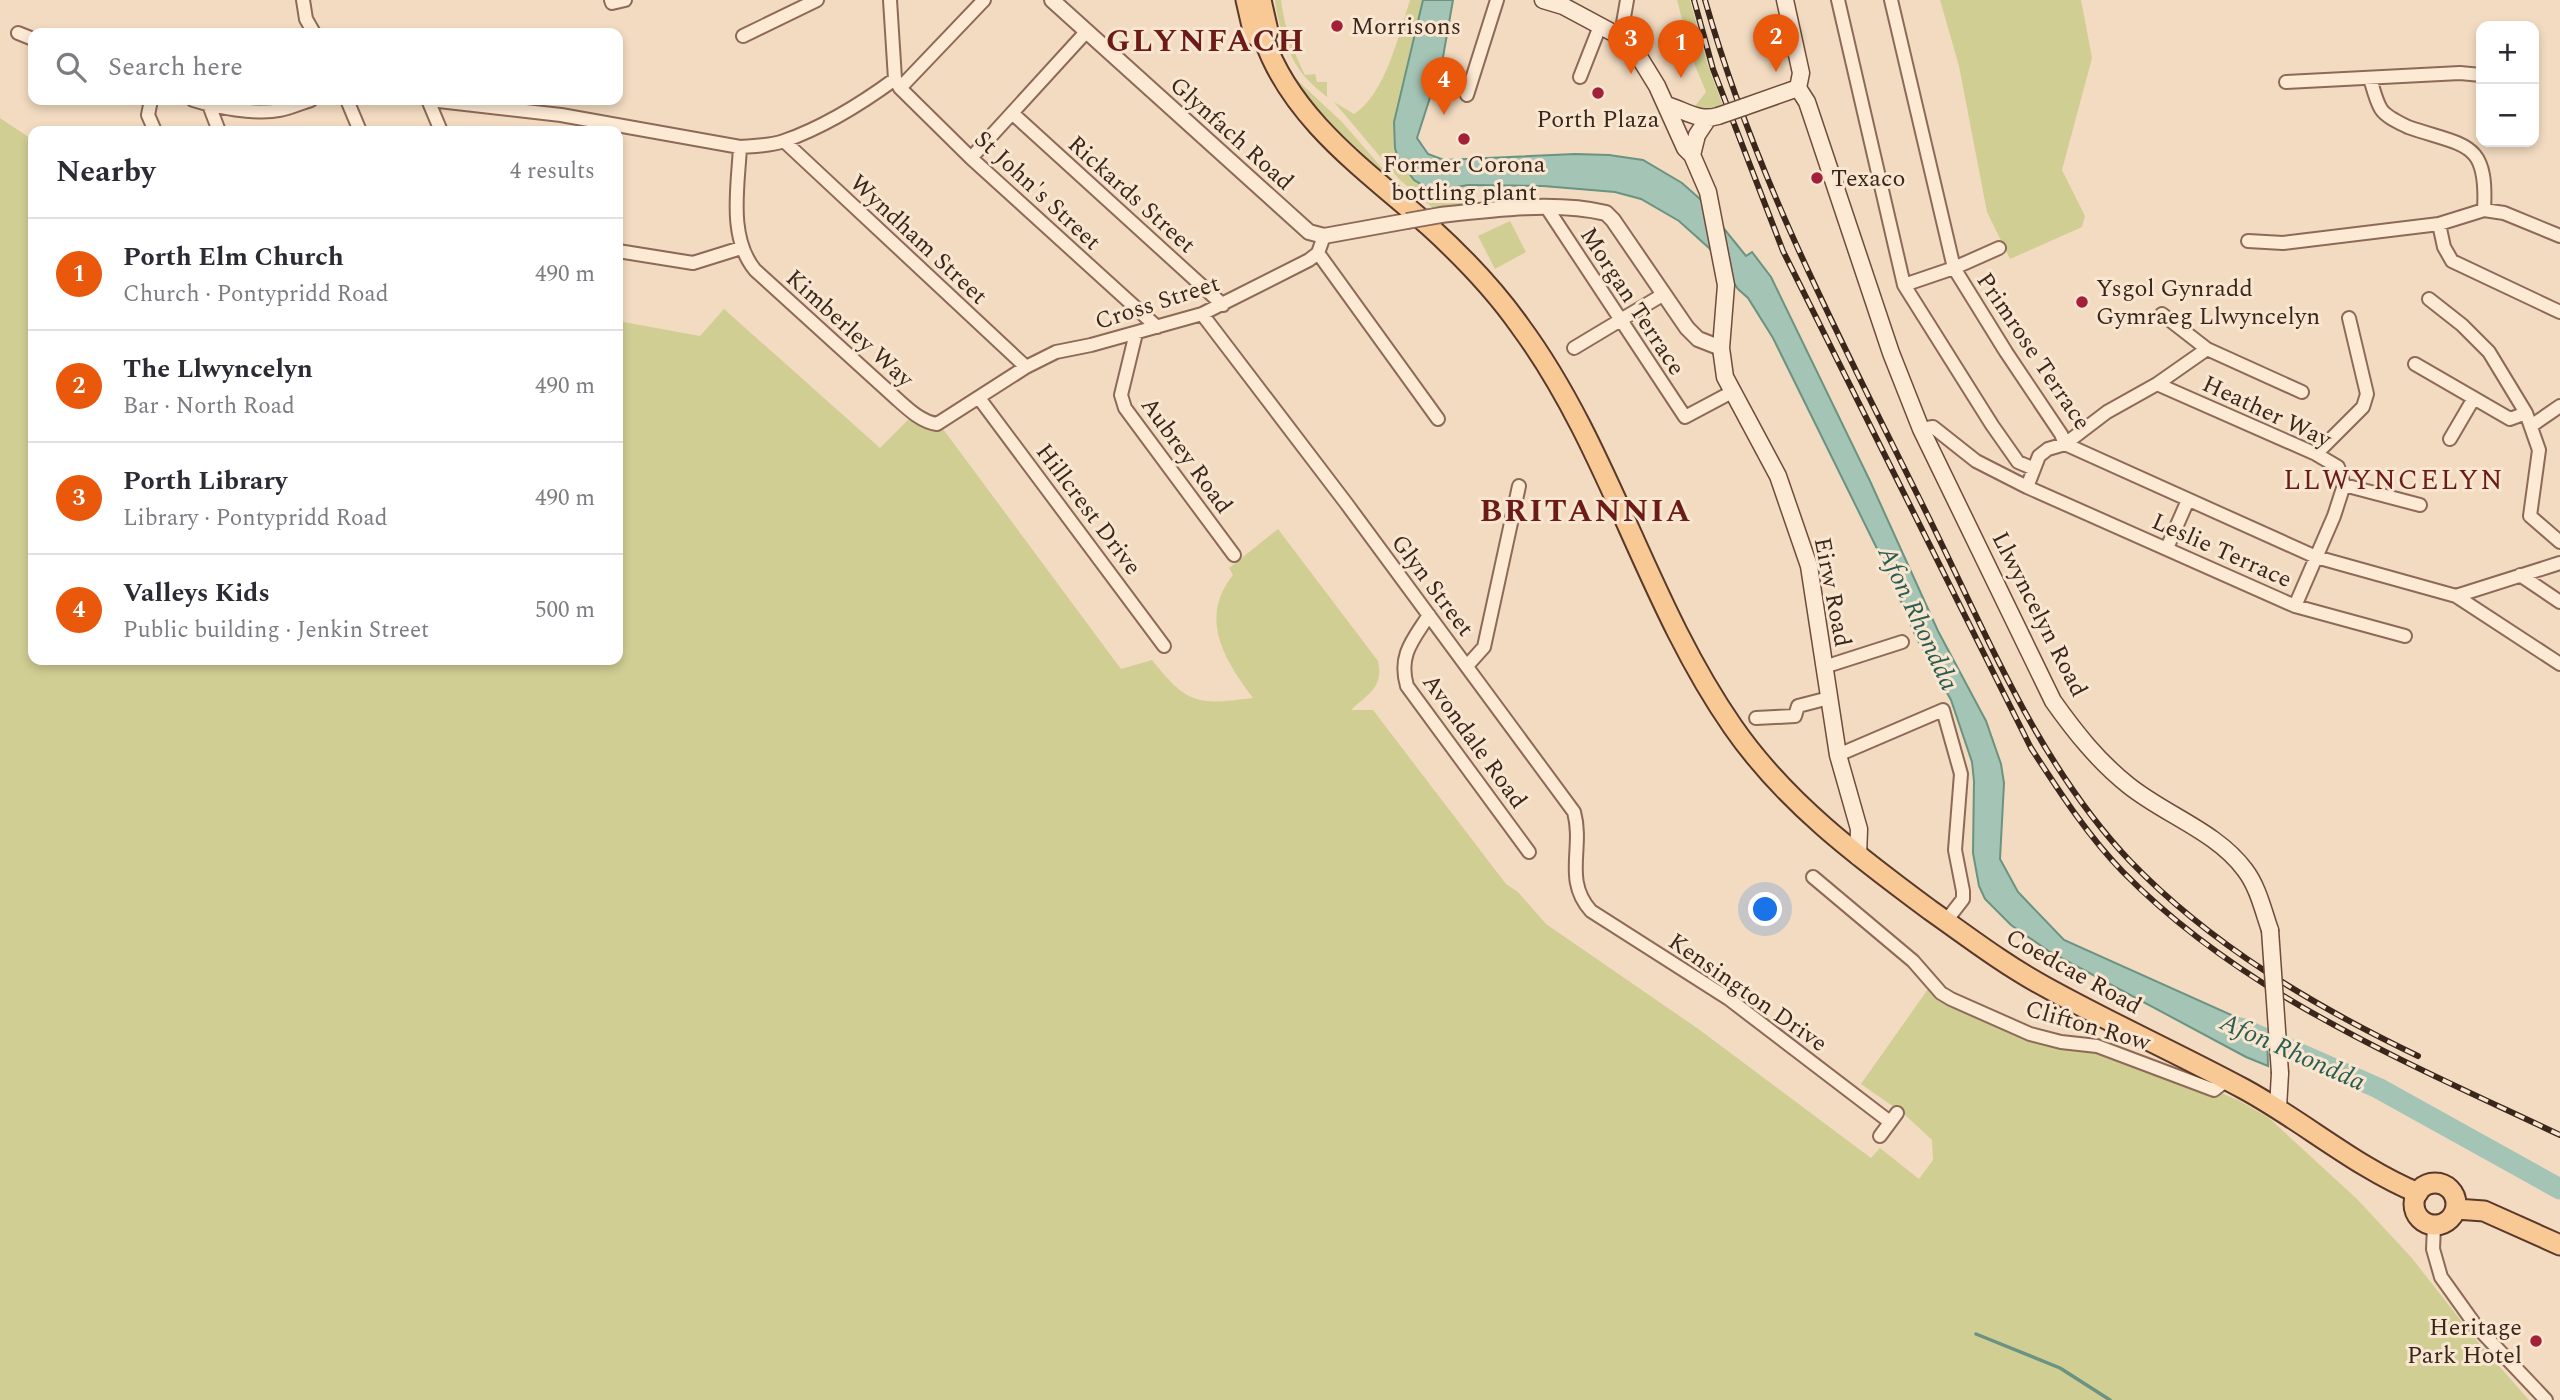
<!DOCTYPE html>
<html lang="en">
<head>
<meta charset="utf-8">
<style>
  :root { --surface:#fff; --page:#f2f2f3; --text:#2b2b33; --muted:#7c7c81; --line:#e1e1e2; --accent:#ea580c }
  body { margin:0; font-family:Spectral,serif; background:var(--page); color:var(--text) }
  .controls { position:absolute; right:21px; top:21px; display:grid; overflow:hidden; border-radius:14px; box-shadow:0 4px 10px #0003 }
  .controls button { width:63px; height:63px; display:grid; place-items:center; padding:0; border:0; border-bottom:2px solid var(--line); background:var(--surface); color:var(--text); font:35px sans-serif }
  .you { position:absolute; left:1766px; top:910px; width:24px; height:24px; margin:-18px; border:5px solid #fff; border-radius:50%; background:#1a73e8; box-shadow:0 0 0 10px #1a73e833 }
  .badge { display:grid; place-items:center; width:46px; height:46px; border-radius:50%; background:var(--accent); color:#fff; font-size:23px; font-weight:700 }
  .pin { position:absolute; translate:-50% -58px; filter:drop-shadow(0 2px 4px #0008) }
  .pin::after { content:''; position:absolute; top:37px; width:24px; height:21px; background:inherit; clip-path:polygon(0 0,100% 0,50% 100%) }
  .list { margin:0; padding:0; list-style:none }
  h2 { display:flex; justify-content:space-between; align-items:center; height:91px; margin:0; padding:0 28px; font-size:30px }
  h2 small { font-size:23px; font-weight:400; color:var(--muted) }
  .list li { display:grid; grid-template-columns:46px 1fr auto; gap:21px; align-items:center; box-sizing:border-box; height:112px; padding:0 28px; border-top:2px solid var(--line) }
  .list b { display:block; font-size:26px; white-space:nowrap }
  .list p { margin:0; font-size:23px; white-space:nowrap; color:var(--muted) }
  .list em { font-size:23px; font-style:normal; color:var(--muted) }
  .icon { flex:none; width:38px; height:38px; fill:none; stroke:currentColor; stroke-width:2; stroke-linecap:round; stroke-linejoin:round }
  .map { position:relative; flex:none; width:2560px; height:1400px; overflow:hidden }
  .search { position:absolute; background:var(--surface); box-shadow:0 4px 10px #0003; left:28px; top:28px; width:595px; height:77px; display:flex; align-items:center; gap:18px; box-sizing:border-box; padding:0 24px; border-radius:14px; color:var(--muted); font-size:26px }
  .panel { position:absolute; background:var(--surface); box-shadow:0 4px 10px #0003; left:28px; top:126px; width:595px; height:539px; border-radius:14px }
  .map>svg:first-child { display:block }
</style>
</head>
<body>
<div class="map">
<svg width="2560" height="1400" viewBox="0 0 2560 1400">
  <rect width="100%" height="100%" fill="#f2dbc1"/>
  <path fill="#d1ce94" d="M 1275,0 L 1281,0 C 1284,26 1293,51 1305,75 L 1315,74 L 1317,82 L 1327,82 L 1327,97 C 1320,91 1312,85 1306,78 C 1289,59 1278,26 1275,0 Z
    M 1410,0 L 1423,0 L 1394,122 L 1439,190 L 1468,185 L 1471,203 L 1433,208 L 1399,179 L 1334,102 L 1354,114 C 1385,95 1399,34 1410,0 Z
    M 1677,0 L 1690,0 L 1707,63 L 1723,106 L 1707,110 L 1695,106 L 1706,92 L 1692,58 Z
    M 1940,0 L 2081,0 L 2092,58 L 2062,170 L 2085,216 L 2082,227 L 2010,259 L 1987,212 L 1959,66 Z
    M 1295,78 L 1342,122 L 1396,184 L 1313,108 Z
    M 0,118 L 33,140 L 33,660 L 618,660 L 618,321 L 700,336 L 724,309 L 880,448 L 911,417 L 929,427 L 943,429 L 1121,669 L 1152,660 C 1188,705 1197,705 1253,698 C 1225,660 1198,619 1233,575 L 1229,568 L 1278,529 L 1378,661 C 1384,688 1368,694 1351,710 L 1373,710 L 1506,884 L 1518,892 L 1546,924 L 1697,1028 L 1871,1158 L 1880,1148 L 1919,1179 L 1933,1160 L 1932,1140 L 1904,1114 L 1861,1084 L 1933,982 L 1941,993 L 2030,1034 L 2097,1046 L 2214,1090 L 2238,1100 L 2269,1118 L 2357,1199 L 2411,1257 L 2477,1341 L 2529,1400 L 0,1400 Z
    M 1510,221 L 1526,252 L 1495,269 L 1478,236 Z"/>
  <path fill="#a4c4b5" stroke="#6a9382" stroke-width="2" d="M 1423,0 L 1453,0 L 1443,57 L 1417,138 L 1428,154 L 1444,160 L 1575,154 L 1609,155 L 1643,160 L 1682,183 L 1700,199 L 1746,256 L 1752,252 L 1771,277 L 1870,481 L 1938,631 L 1986,721 L 2001,764 L 2004,783 L 2000,859 L 2018,892 L 2064,940 L 2267,1031 L 2268,1066 L 2246,1057 L 2050,952 L 2011,925 L 1985,899 L 1979,886 L 1973,853 L 1974,781 L 1972,762 L 1951,700 L 1916,637 L 1889,573 L 1773,338 L 1748,298 L 1738,289 L 1709,248 L 1679,221 L 1641,199 L 1615,192 L 1543,186 L 1468,185 L 1439,190 L 1426,187 L 1414,180 L 1398,158 L 1395,148 L 1394,122 Z"/>
  <g fill="none" stroke-linecap="round" stroke-linejoin="round">
    <path stroke="#6a9382" stroke-width="3.5" d="M 1976,1334 L 2060,1368 L 2110,1400"/>
    <path stroke="#a4c4b5" stroke-width="21" d="M 2241,1028 L 2378,1088 L 2560,1189"/>
    <g stroke="#8d6a57" stroke-width="16">
      <path id="minor" d="M 303,0 L 306,19 L 314,33
        M 611,0 L 612,3 L 625,0
        M 1838,0 L 1904,285 L 1992,425 L 2018,462 L 2032,468
        M 1891,0 L 1954,268 L 2006,352 L 2061,434 L 2065,444 L 2316,557 L 2456,596 L 2560,664
        M 18,33 L 33,39
        M 743,36 L 817,0
        M 1619,36 L 1622,29 L 1627,0
        M 1580,77 L 1600,26
        M 2370,78 C 2373,88 2376,101 2381,109 C 2386,117 2400,123 2408,127 C 2466,147 2488,140 2484,210
        M 895,79 L 900,88 L 971,158 L 1157,327
        M 2286,82 L 2460,73 L 2481,75
        M 900,88 L 984,0
        M 1467,95 L 1497,0
        M 151,100 L 148,115 L 155,131
        M 193,100 C 215,107 256,115 280,110 C 290,108 301,103 311,100
        M 347,100 L 360,131
        M 428,100 L 441,131
        M 430,100 L 561,115 L 740,147 C 754,146 770,146 784,141 C 824,127 861,104 895,79 L 890,0
        M 209,105 L 219,131
        M 1012,113 L 1223,305
        M 784,141 L 1026,367
        M 740,147 C 738,187 728,237 755,270 L 898,400 C 909,410 922,422 937,424 L 1026,367 L 1056,352 L 1091,345 L 1202,314 L 1309,260 L 1318,253 L 1324,236
        M 971,158 L 1086,32
        M 1547,208 L 1685,417 L 1732,392
        M 2439,224 L 2444,247 L 2452,261 L 2560,312
        M 2248,241 L 2283,243 L 2439,224 L 2484,210 L 2504,213 L 2560,236
        M 618,251 L 693,263 L 741,248
        M 1318,253 L 1438,419
        M 1904,285 L 1954,268 L 1999,248
        M 2429,299 L 2462,325 L 2489,352 L 2526,413
        M 1202,314 L 1346,503 L 1574,812 C 1584,848 1563,880 1591,911 L 1729,999 L 1890,1122
        M 2162,314 L 2207,349 L 2302,392
        M 1136,333 L 1121,395 L 1125,408 L 1234,555
        M 1574,348 L 1664,294
        M 2415,364 L 2510,419 L 2526,413 L 2539,450 L 2530,516 L 2560,542
        M 2157,384 L 2316,454 L 2338,467 L 2344,485 L 2334,516 L 2295,606
        M 979,398 L 1164,646
        M 2531,426 L 2560,406
        M 1921,429 L 1933,427 L 1976,461 L 2027,487 L 2295,606 L 2405,636
        M 2450,439 L 2474,398
        M 2316,454 L 2363,407 L 2367,394 L 2349,318
        M 2344,485 L 2420,505
        M 2027,487 L 2039,456 L 2048,449 L 2065,444 L 2107,412 L 2157,384 L 2207,349
        M 2167,548 L 2188,500
        M 2520,575 L 2560,602
        M 2456,596 L 2560,563
        M 1429,615 C 1413,640 1398,655 1407,686 L 1529,852
        M 1467,666 L 1484,647 L 1519,486
        M 1824,667 L 1902,642
        M 1756,718 L 1795,716 L 1798,706 L 1829,698
        M 1838,755 L 1943,710 L 1961,774 L 1955,850 L 1963,891 L 1963,899 L 1946,921
        M 1813,877 L 1913,961 L 1941,993 L 1951,999 L 2030,1034 L 2061,1042 L 2097,1046 L 2214,1090 L 2227,1080
        M 1880,1136 L 1897,1113
        M 2434,1226 L 2433,1249 L 2441,1277 L 2476,1326 L 2546,1400"/>
    </g>
    <g stroke="#8d6a57" stroke-width="18">
      <path id="tertiary" d="M 1052,0 L 1309,232 L 1324,236 L 1407,221
        M 1441,215 C 1492,209 1556,201 1606,213 L 1613,220 L 1687,328 L 1698,339 L 1721,348"/>
    </g>
    <g stroke="#6f4b3a" stroke-width="19">
      <path id="secondary" d="M 1543,0 L 1563,6 L 1619,36 L 1633,47 L 1657,86 L 1685,148 L 1692,155 L 1708,192 L 1726,285 L 1721,348 L 1725,377 L 1778,476 L 1809,566 L 1838,755 L 1859,829 L 1858,857
        M 1785,0 L 1801,73 L 1798,88
        M 1798,88 L 1807,102 L 1891,353 L 1921,429 L 2053,701 C 2075,732 2098,761 2128,785 C 2165,815 2216,831 2245,870 C 2258,887 2263,910 2270,930
        M 1666,105 C 1685,110 1698,122 1718,116
        M 1744,107 L 1798,88
        M 1692,155 L 1697,135 L 1707,120
        M 2278,1108 L 2280,1073"/>
    </g>
    <g stroke="#5a392b" stroke-width="23">
      <path id="primary" d="M 1246,0 L 1254,35 L 1264,39 C 1292,120 1367,171 1429,226 C 1462,256 1494,289 1520,326 C 1610,448 1646,602 1733,727 C 1785,802 1857,856 1930,910 C 1967,936 2002,963 2042,985 C 2108,1022 2177,1053 2244,1089 C 2303,1121 2357,1168 2418,1193
        M 1261,0 L 1268,31 L 1264,39
        M2414 1204a21 21 0 1 1 42 0a21 21 0 1 1-42 0Z
        M 2456,1209 L 2484,1211 L 2560,1245"/>
    </g>
    <use href="#minor" stroke="#fcead5" stroke-width="12"/>
    <use href="#tertiary" stroke="#fcead5" stroke-width="14"/>
    <use href="#secondary" stroke="#fcead5" stroke-width="16"/>
    <use href="#primary" stroke="#f8c995" stroke-width="19"/>
    <g stroke="#3b261c" stroke-width="6">
      <path id="rail" d="M 1694,0 L 1713,69 L 1783,251 L 2031,748 C 2059,791 2087,835 2123,872 C 2244,995 2406,1062 2560,1135
        M 1705,0 C 1756,181 1844,346 1927,514 C 1986,633 2038,764 2130,861 C 2211,945 2314,1006 2418,1056"/>
    </g>
    <use href="#rail" stroke="#f8e6d1" stroke-width="3.5" stroke-dasharray="10" stroke-linecap="butt"/>
    <g stroke="#8d6a57" stroke-width="18" stroke-linecap="butt">
      <path id="tertiary-bridge" d="M 1407,221 L 1441,215"/>
    </g>
    <g stroke="#6f4b3a" stroke-width="19" stroke-linecap="butt">
      <path id="secondary-bridge" d="M 1718,116 L 1744,107
        M 2270,930 L 2280,1073"/>
    </g>
    <use href="#tertiary-bridge" stroke="#fcead5" stroke-width="14"/>
    <use href="#secondary-bridge" stroke="#fcead5" stroke-width="16"/>
  </g>
  <g fill="#a22138" stroke="#f8e6d1" stroke-width="2.5">
    <circle cx="1337" cy="26" r="7"/>
    <circle cx="1598" cy="93" r="7"/>
    <circle cx="1464" cy="139" r="7"/>
    <circle cx="1817" cy="178" r="7"/>
    <circle cx="2082" cy="302" r="7"/>
    <circle cx="2536" cy="1341" r="7"/>
  </g>
  <g text-anchor="middle" stroke-width="6" stroke-linejoin="round" paint-order="stroke">
    <g font-size="24" fill="#3b261c" stroke="#f8e6d1" text-anchor="start">
      <text x="1351" y="34">Morrisons</text>
      <text x="1598" y="127" text-anchor="middle">Porth Plaza</text>
      <text x="1464" y="172" text-anchor="middle">Former Corona<tspan x="1464" dy="28">bottling plant</tspan></text>
      <text x="1831" y="186">Texaco</text>
      <text x="2096" y="296">Ysgol Gynradd<tspan x="2096" dy="28">Gymraeg Llwyncelyn</tspan></text>
      <text x="2522" y="1335" text-anchor="end">Heritage<tspan x="2522" dy="28">Park Hotel</tspan></text>
    </g>
    <g font-size="24" fill="#3b261c" stroke="#f8e6d1">
      <text transform="translate(1232 133) rotate(42)" y="8">Glynfach Road</text>
      <text transform="translate(1038 190) rotate(43)" y="8">St John's Street</text>
      <text transform="translate(1132 194) rotate(42)" y="8">Rickards Street</text>
      <text transform="translate(919 239) rotate(43)" y="8">Wyndham Street</text>
      <text transform="translate(1633 301) rotate(57)" y="8">Morgan Terrace</text>
      <text transform="translate(1157 302) rotate(-18)" y="8">Cross Street</text>
      <text transform="translate(850 328) rotate(42)" y="8">Kimberley Way</text>
      <text transform="translate(2034 351) rotate(56)" y="8">Primrose Terrace</text>
      <text transform="translate(2267 411) rotate(25)" y="8">Heather Way</text>
      <text transform="translate(1187 455) rotate(54)" y="8">Aubrey Road</text>
      <text transform="translate(1089 509) rotate(53)" y="8">Hillcrest Drive</text>
      <text transform="translate(2222 550) rotate(24)" y="8">Leslie Terrace</text>
      <text transform="translate(1433 585) rotate(53)" y="8">Glyn Street</text>
      <text transform="translate(1833 592) rotate(79)" y="8">Eirw Road</text>
      <text transform="translate(2040 614) rotate(63)" y="8">Llwyncelyn Road</text>
      <text transform="translate(1475 741) rotate(54)" y="8">Avondale Road</text>
      <text transform="translate(2074 971) rotate(29)" y="8">Coedcae Road</text>
      <text transform="translate(1748 992) rotate(35)" y="8">Kensington Drive</text>
      <text transform="translate(2088 1025) rotate(16)" y="8">Clifton Row</text>
    </g>
    <g font-size="26" font-style="italic" fill="#2a5d51" stroke="#f8e6d1">
      <text transform="translate(1919 618) rotate(65)" y="9">Afon Rhondda</text>
      <text transform="translate(2293 1051) rotate(24)" y="9">Afon Rhondda</text>
    </g>
    <g font-size="28" letter-spacing="2" fill="#6c1b18" stroke="#f8e6d1">
      <text x="2394" y="489">LLWYNCELYN</text>
    </g>
    <g font-size="32" font-weight="bold" letter-spacing="2" fill="#6c1b18" stroke="#f8e6d1">
      <text x="1206" y="51">GLYNFACH</text>
      <text x="1586" y="521">BRITANNIA</text>
    </g>
  </g>
</svg>
<div class="controls">
<button>+</button>
<button>−</button>
</div>
<div class="you"></div>
<div class="pin badge" style="left:1681px;top:78px">1</div>
<div class="pin badge" style="left:1776px;top:72px">2</div>
<div class="pin badge" style="left:1631px;top:74px">3</div>
<div class="pin badge" style="left:1444px;top:115px">4</div>
<div class="search"><svg class="icon" aria-label="search" viewBox="0 0 24 24"><circle cx="10" cy="10" r="6"/><path d="M15 15l6 6"/></svg>Search here</div>
<section class="panel">
<h2>Nearby<small>4 results</small></h2>
<ul class="list">
<li><span class="badge">1</span><div><b>Porth Elm Church</b><p>Church · Pontypridd Road</p></div><em>490 m</em></li>
<li><span class="badge">2</span><div><b>The Llwyncelyn</b><p>Bar · North Road</p></div><em>490 m</em></li>
<li><span class="badge">3</span><div><b>Porth Library</b><p>Library · Pontypridd Road</p></div><em>490 m</em></li>
<li><span class="badge">4</span><div><b>Valleys Kids</b><p>Public building · Jenkin Street</p></div><em>500 m</em></li>
</ul>
</section>
</div>
</body>
</html>
